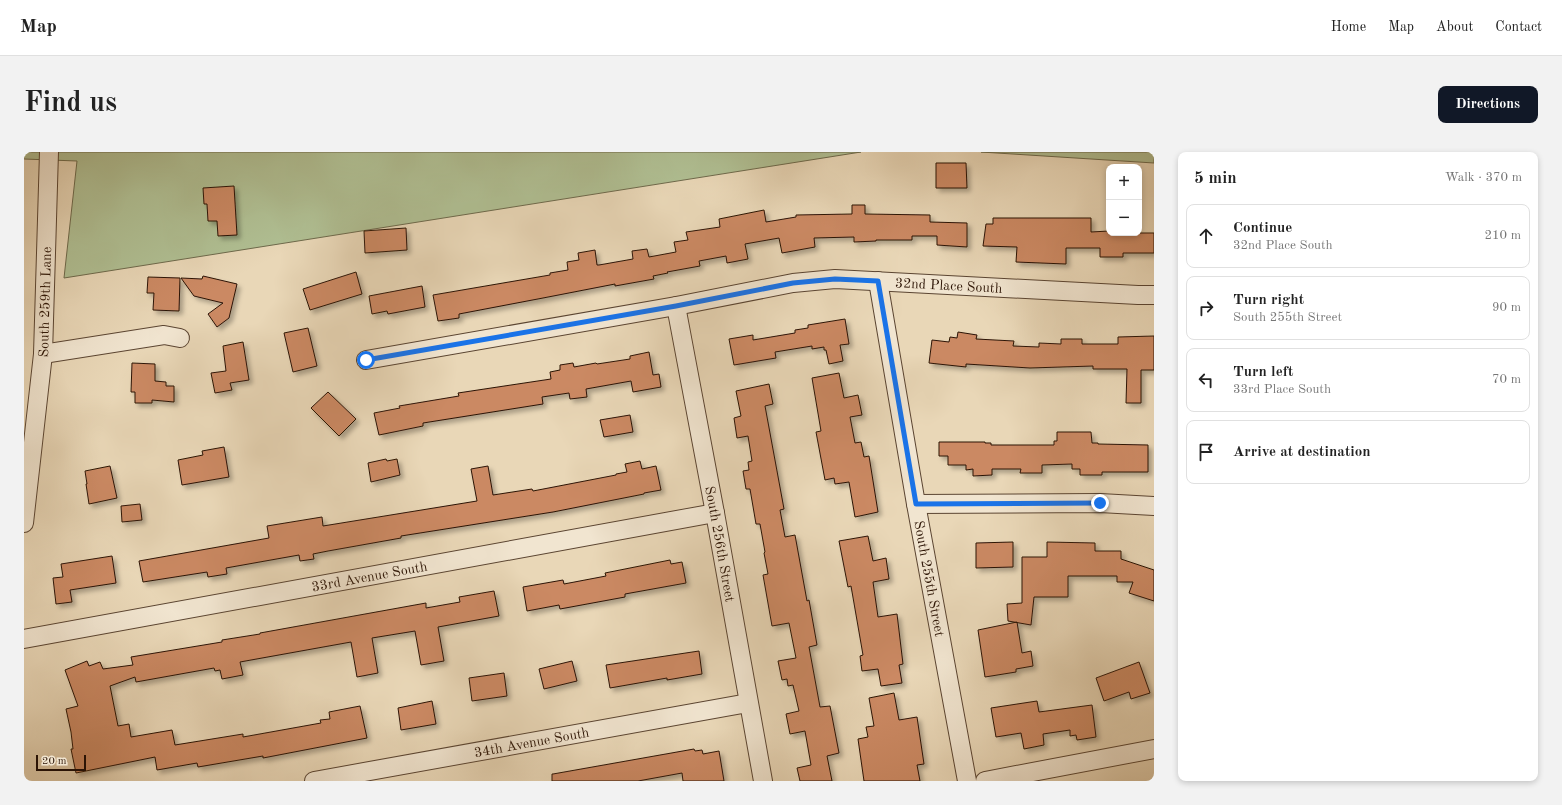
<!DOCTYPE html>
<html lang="en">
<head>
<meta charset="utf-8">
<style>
  :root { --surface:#fff; --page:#f2f2f2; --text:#222; --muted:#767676; --line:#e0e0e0; --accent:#111827 }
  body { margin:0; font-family:"Old Standard TT",serif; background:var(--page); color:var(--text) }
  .controls { position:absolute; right:12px; top:12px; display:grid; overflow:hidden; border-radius:8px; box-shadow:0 2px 6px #0003 }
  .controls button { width:36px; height:36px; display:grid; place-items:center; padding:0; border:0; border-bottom:1px solid var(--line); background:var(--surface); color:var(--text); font:20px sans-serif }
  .scale { position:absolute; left:12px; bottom:10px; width:50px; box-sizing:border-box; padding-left:4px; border:2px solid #2c1405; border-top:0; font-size:11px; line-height:14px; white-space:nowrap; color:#2c1405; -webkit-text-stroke:3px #f1e5d0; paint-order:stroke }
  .stop { position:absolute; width:12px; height:12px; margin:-9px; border:3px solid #1a73e8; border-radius:50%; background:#fff }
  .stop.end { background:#1a73e8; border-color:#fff; box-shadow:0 1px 4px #0008 }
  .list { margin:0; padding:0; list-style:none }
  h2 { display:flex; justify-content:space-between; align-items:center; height:52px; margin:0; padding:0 16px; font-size:17px }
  h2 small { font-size:13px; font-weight:400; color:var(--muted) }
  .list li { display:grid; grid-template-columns:26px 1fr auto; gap:12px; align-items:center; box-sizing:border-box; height:64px; margin:0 8px 8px; padding:0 8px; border:1px solid var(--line); border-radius:8px }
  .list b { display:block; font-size:15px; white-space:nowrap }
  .list p { margin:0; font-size:13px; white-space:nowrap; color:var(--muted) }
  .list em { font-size:13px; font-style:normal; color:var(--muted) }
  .icon { flex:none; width:22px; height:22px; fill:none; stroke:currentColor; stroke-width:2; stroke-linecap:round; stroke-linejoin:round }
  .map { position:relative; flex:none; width:1130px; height:629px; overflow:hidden; border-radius:8px }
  header { display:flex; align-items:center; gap:24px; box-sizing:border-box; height:56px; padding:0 20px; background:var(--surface); border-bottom:1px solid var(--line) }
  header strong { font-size:19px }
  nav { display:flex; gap:22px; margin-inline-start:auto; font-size:14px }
  .intro { display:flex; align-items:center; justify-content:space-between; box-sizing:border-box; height:96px; padding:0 24px }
  h1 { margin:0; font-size:28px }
  .button { padding:10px 18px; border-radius:8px; background:var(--accent); color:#fff; font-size:14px; font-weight:700 }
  main { display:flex; gap:24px; padding:0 24px }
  aside { flex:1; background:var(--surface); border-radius:8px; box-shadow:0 2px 6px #0003 }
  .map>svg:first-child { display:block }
</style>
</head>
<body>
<header>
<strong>Map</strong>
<nav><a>Home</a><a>Map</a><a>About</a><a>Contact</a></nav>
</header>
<div class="intro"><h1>Find us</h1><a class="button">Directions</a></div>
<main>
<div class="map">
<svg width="1130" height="629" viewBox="0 0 1130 629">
  <defs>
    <filter id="shadow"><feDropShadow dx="3.5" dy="3.5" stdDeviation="2" flood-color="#0004"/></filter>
  </defs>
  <rect width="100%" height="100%" fill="#e9d7b7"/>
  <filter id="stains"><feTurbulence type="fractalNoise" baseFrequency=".005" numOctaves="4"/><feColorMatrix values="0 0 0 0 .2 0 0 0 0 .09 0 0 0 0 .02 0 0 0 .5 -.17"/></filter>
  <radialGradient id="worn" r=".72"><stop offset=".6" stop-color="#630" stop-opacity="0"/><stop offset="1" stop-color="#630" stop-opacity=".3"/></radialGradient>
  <path fill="#b0bf93" stroke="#6e6a4c" d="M 0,0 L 837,0 L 40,126 L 53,9 L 0,7 Z
    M 957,0 L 1130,0 L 1130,11 Z"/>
  <path fill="#cb8964" stroke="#2c1405" filter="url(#shadow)" d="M 912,11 L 942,11 L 943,36 L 912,36 Z
    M 210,34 L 213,83 L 194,84 L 193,69 L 184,69 L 183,52 L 180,52 L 179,36 Z
    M 828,53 L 841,53 L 841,62 L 906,63 L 906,70 L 943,71 L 943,95 L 913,93 L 913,84 L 888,84 L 888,88 L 852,88 L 852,89 L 830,90 L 830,85 L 790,86 L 791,95 L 758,101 L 755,86 L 721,92 L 724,107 L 703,111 L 702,104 L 675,109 L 676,114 L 643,120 L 644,121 L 629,124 L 630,127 L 591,134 L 591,132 L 519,146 L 435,162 L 435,166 L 414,169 L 409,143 L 526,123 L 526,121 L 544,118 L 543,110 L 555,108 L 554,101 L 571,98 L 573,113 L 575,113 L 609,107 L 608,99 L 623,97 L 625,105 L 652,100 L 650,90 L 664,88 L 662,80 L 696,75 L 695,67 L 740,58 L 742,70 L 772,65 L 772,63 L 828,62 Z
    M 969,66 L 1067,66 L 1067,80 L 1085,79 L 1085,81 L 1130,81 L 1130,101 L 1099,101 L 1099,105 L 1076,105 L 1076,96 L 1042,96 L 1042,112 L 992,110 L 993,95 L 959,94 L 962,72 L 969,72 Z
    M 382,76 L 383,98 L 341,101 L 340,79 Z
    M 332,120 L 338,142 L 286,158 L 279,137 Z
    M 179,124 L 213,132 L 205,166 L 193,175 L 184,162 L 199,151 L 170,144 L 157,126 L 178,127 Z
    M 124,125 L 156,126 L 155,159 L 129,158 L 130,141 L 123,141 Z
    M 398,134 L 401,155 L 364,162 L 363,159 L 348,162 L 345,144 Z
    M 821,167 L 825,192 L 816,193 L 819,209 L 805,212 L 802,198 L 800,198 L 800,195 L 788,197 L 788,194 L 751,200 L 752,206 L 710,213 L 705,187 L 729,183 L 729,188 L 771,181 L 771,178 L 784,176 L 784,173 Z
    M 284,176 L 293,214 L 269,220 L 260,181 Z
    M 934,180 L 953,183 L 952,187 L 990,189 L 989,194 L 1015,195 L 1015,191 L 1037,192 L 1037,187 L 1058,187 L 1058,192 L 1094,192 L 1094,185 L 1130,184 L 1130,218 L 1117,218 L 1117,251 L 1102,251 L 1103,217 L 1069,217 L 1069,214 L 1006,216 L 942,212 L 942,215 L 905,211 L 908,188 L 925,190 L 926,185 L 933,186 Z
    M 219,190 L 225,228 L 206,231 L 208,238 L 191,241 L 187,221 L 202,219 L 199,194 Z
    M 625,200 L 629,223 L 635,222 L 637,235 L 609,240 L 607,229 L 562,237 L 563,245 L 546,247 L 545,241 L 518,245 L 519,252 L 399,271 L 399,274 L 355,283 L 350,261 L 376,256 L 375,254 L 435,244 L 434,241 L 527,227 L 526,220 L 536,218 L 536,213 L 549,211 L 550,215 L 572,211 L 573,212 L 606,207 L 606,204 Z
    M 108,211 L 131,212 L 131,229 L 142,230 L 142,234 L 150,234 L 150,250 L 128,248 L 128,251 L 111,251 L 111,240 L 107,240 Z
    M 815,221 L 820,246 L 834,243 L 838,263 L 826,265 L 831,291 L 837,290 L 840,305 L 845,304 L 854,360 L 831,365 L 825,330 L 811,332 L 810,326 L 801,328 L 792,280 L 797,279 L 788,226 Z
    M 745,232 L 749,252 L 741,254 L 760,357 L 756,358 L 761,385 L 771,383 L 783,449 L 785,448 L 793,493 L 785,495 L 796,555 L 806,554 L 815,601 L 803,604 L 808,629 L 776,629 L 773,616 L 787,613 L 781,579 L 766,582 L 762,562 L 775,559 L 769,533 L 764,534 L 763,527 L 758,528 L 754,509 L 772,506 L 765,471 L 748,474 L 739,423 L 744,422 L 740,401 L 741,400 L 736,372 L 732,372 L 726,337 L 722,337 L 719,319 L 725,318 L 724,310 L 728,309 L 724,284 L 713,286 L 710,266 L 717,264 L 712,239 Z
    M 304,240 L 332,267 L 315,284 L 287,256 Z
    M 606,263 L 609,280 L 580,285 L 576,268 Z
    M 1033,280 L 1067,280 L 1068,291 L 1074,291 L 1074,292 L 1124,293 L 1124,320 L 1078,320 L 1078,323 L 1056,323 L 1056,317 L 1048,317 L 1048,312 L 1018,313 L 1018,321 L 996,321 L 997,317 L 968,317 L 968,323 L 949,324 L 949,317 L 942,318 L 942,313 L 924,313 L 924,304 L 915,304 L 915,290 L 961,290 L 961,291 L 967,291 L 967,293 L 1030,293 L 1030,289 L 1033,289 Z
    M 200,295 L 205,325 L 158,333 L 154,308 L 179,303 L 178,299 Z
    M 362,307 L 363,309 L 373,307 L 376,323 L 347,330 L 344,311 Z
    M 616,309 L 618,317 L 632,314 L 637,338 L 620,341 L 620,342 L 529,360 L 377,384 L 377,386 L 304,399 L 289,402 L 290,407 L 276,409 L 275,403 L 202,416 L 203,422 L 184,425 L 183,420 L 119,430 L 115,409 L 245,386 L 243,374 L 298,365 L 299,374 L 453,349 L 447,317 L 464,314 L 469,343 L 508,337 L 509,339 L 592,323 L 592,322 L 603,320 L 601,312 Z
    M 86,314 L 93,346 L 65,352 L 62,332 L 63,332 L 61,319 Z
    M 116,352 L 118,368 L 98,370 L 97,354 Z
    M 844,384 L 849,409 L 862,406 L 865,427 L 849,430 L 854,465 L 873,462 L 879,512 L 875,513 L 878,531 L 857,534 L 854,517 L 838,519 L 836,504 L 839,503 L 827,434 L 824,435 L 815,389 Z
    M 989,390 L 989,415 L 952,416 L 952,391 Z
    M 1023,390 L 1071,391 L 1071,399 L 1097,399 L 1097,407 L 1130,418 L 1130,449 L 1105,441 L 1109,430 L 1093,430 L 1093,424 L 1044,424 L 1044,445 L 1010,445 L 1007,473 L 984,469 L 983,452 L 998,451 L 998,405 L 1023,405 Z
    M 88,404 L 92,431 L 46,438 L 48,450 L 32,452 L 29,426 L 39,425 L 37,412 Z
    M 646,408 L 647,412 L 658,410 L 662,431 L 601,442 L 601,445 L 536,457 L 535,453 L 503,459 L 499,435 L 539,428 L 540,432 L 582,424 L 581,421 Z
    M 470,439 L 475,464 L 414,475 L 420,509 L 397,513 L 391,479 L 348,486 L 354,521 L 333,525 L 327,490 L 216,510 L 219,523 L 198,527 L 196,518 L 191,519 L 190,516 L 112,530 L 111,525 L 86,534 L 94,574 L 105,572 L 107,585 L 148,578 L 151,593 L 219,582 L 219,585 L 297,571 L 296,568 L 306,567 L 305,560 L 336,554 L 343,586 L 239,606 L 239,604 L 174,615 L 173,611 L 133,618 L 131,605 L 52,621 L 47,597 L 49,597 L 47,580 L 42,557 L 54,554 L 41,518 L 63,509 L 65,514 L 76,510 L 79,517 L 109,513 L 107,505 L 198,490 L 198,488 L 236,482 L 236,481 L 402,451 L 402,456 L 436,450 L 435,445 Z
    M 993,470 L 998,501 L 1007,499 L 1009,514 L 992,517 L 992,520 L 961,525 L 954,478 Z
    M 675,499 L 678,522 L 643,528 L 643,526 L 586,536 L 582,513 Z
    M 548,509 L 553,529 L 520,537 L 515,517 Z
    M 1115,510 L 1126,541 L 1107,547 L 1105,540 L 1080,549 L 1072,526 Z
    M 480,521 L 483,544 L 448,549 L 445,526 Z
    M 870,541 L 875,568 L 893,565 L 900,612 L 893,613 L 896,629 L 840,629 L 834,587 L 844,585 L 842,575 L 850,574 L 845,546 Z
    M 408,549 L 412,572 L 377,578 L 374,556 Z
    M 1013,549 L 1015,560 L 1068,553 L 1072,585 L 1053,588 L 1052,583 L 1046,584 L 1046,578 L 1019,582 L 1020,593 L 1000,597 L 997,581 L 972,585 L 967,556 Z
    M 670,597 L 671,599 L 678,598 L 679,602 L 695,599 L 700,629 L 659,629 L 658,621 L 614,629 L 528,629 L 528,622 L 529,622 Z"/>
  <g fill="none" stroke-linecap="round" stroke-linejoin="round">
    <g stroke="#5b4532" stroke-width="20">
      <g id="minor">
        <path id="s1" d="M 854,129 L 892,352 L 943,629"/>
        <path id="s2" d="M 652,154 L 691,361 L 739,629"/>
        <path d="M 19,202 L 140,183 L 156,186"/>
        <path id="s3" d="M 342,208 L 652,154 L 769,131 L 811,127 L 1114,143 L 1130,143"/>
        <path d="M 892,352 L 1076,351 L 1130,354"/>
        <path id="s4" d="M 0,371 L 19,202 L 25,0"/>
        <path id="s5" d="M 0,487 L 691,361"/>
        <path id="s6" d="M 290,629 L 724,551"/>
        <path d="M 961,629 L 1130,597"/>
      </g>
    </g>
    <use href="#minor" stroke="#f1e5d0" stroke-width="18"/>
  </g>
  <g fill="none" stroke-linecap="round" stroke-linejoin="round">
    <path stroke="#1a73e8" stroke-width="5" d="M 342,208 L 652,154 L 769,131 L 811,127 L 854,129 L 892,352 L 1076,351"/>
  </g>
  <g text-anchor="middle" stroke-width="3.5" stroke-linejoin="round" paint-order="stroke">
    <g font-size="14" fill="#2c1405" stroke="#f1e5d0">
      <text dy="5" stroke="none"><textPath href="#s3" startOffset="590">32nd Place South</textPath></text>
      <text dy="5" stroke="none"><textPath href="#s4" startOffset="222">South 259th Lane</textPath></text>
      <text dy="5" stroke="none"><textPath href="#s2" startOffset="242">South 256th Street</textPath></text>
      <text dy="5" stroke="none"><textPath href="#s5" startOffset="351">33rd Avenue South</textPath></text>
      <text dy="5" stroke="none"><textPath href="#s1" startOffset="302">South 255th Street</textPath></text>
      <text dy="5" stroke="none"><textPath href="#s6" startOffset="221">34th Avenue South</textPath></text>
    </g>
  </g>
  <rect width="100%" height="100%" filter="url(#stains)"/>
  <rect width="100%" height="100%" fill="url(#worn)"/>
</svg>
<div class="controls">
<button>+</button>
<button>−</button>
</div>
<div class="scale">20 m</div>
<div class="stop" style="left:342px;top:208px"></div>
<div class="stop end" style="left:1076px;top:351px"></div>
</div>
<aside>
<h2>5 min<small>Walk · 370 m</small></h2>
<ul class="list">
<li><svg class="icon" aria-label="ahead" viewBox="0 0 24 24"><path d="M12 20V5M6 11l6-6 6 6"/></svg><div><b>Continue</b><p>32nd Place South</p></div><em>210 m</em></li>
<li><svg class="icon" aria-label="right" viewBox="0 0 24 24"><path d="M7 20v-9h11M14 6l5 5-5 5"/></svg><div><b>Turn right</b><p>South 255th Street</p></div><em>90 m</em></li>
<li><svg class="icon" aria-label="left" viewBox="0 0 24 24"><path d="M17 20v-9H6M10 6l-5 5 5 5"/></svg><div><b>Turn left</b><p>33rd Place South</p></div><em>70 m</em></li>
<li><svg class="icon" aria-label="arrive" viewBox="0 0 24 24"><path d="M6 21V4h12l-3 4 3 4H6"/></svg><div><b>Arrive at destination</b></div></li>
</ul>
</aside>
</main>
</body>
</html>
